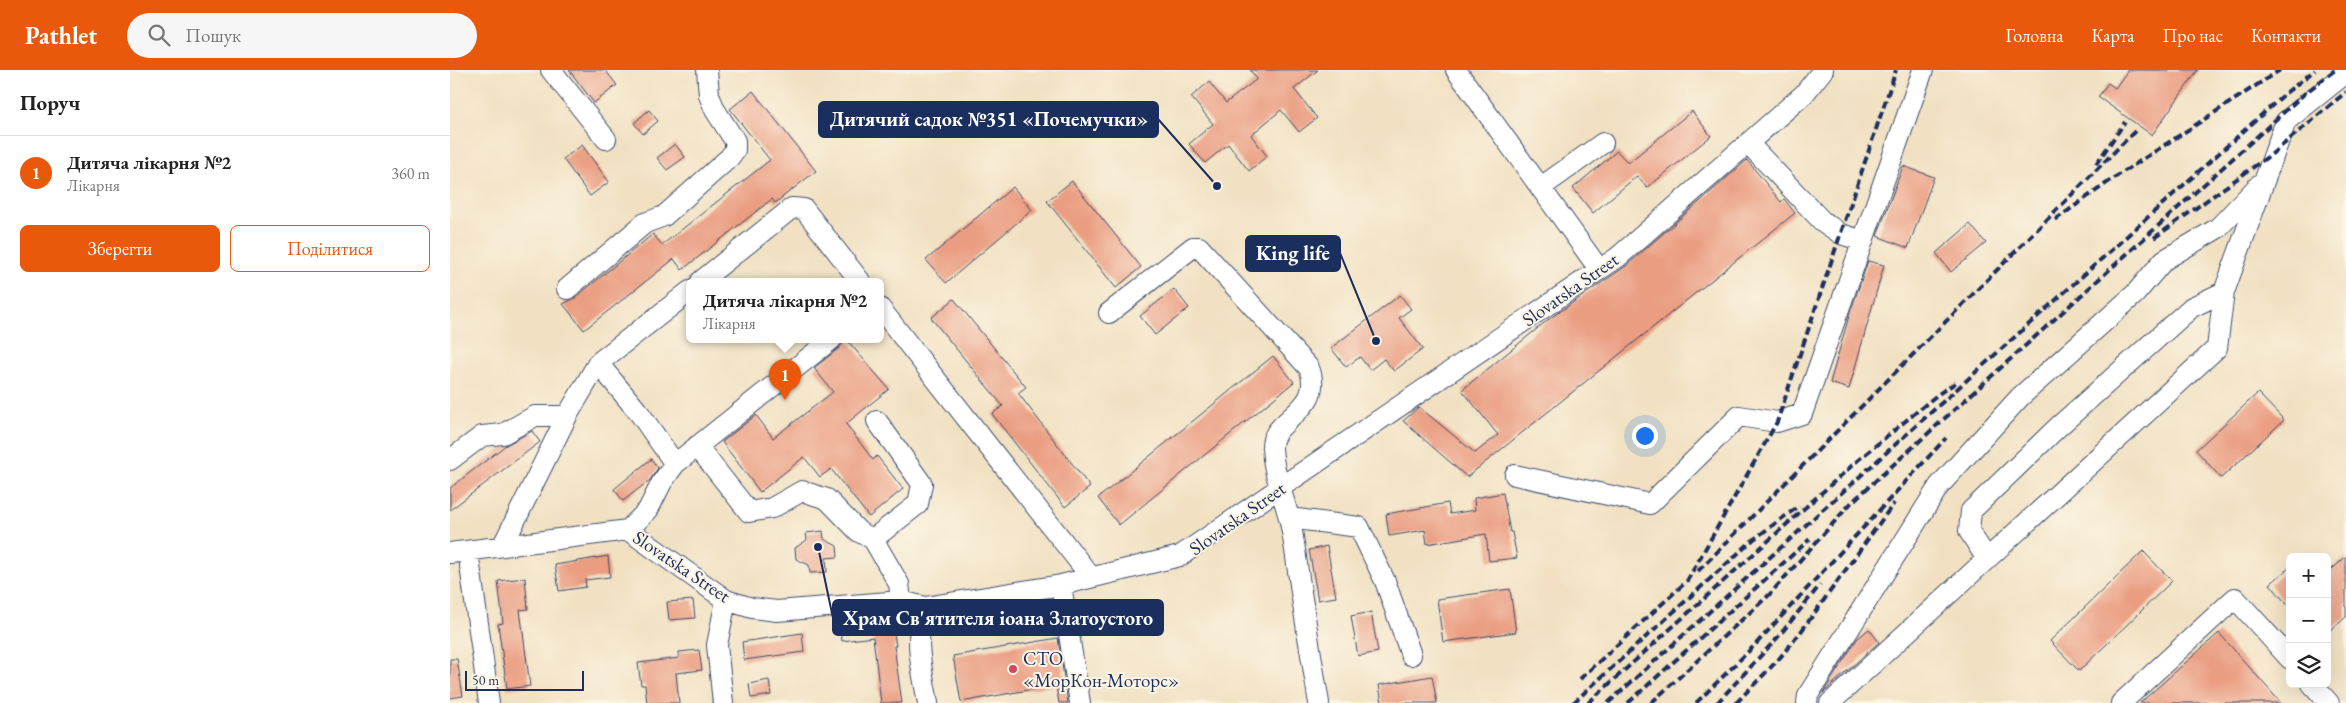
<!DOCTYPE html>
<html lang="uk">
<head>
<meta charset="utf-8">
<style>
  :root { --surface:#fff; --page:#f6f6f6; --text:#222; --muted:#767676; --line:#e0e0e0; --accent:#ea580c }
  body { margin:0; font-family:"EB Garamond",serif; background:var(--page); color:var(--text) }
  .controls { position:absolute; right:15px; bottom:15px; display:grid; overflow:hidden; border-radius:8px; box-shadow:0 5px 20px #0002 }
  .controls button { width:45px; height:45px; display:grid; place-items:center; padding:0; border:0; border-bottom:1px solid var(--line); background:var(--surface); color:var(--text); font:25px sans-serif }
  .scale { position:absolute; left:15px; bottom:12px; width:119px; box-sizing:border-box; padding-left:5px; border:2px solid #1b2f5e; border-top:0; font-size:14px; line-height:18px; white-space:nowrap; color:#1b2f5e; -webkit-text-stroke:4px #fcf5e5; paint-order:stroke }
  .you { position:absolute; left:1194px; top:365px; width:18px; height:18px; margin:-12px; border:4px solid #fff; border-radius:50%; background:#1a73e8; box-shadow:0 0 0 8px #1a73e833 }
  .badge { display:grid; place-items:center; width:32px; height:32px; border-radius:50%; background:var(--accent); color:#fff; font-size:16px; font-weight:700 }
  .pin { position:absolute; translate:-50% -41px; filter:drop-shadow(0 1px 2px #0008) }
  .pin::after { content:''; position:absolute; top:26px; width:18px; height:15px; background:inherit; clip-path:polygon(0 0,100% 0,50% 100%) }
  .popup { position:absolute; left:236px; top:208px; width:198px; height:65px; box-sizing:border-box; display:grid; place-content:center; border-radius:8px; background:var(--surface); filter:drop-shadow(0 1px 4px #0005); font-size:16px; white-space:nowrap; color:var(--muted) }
  .popup b { font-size:19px; color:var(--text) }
  .popup::after { content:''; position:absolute; left:50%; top:100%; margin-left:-10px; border:10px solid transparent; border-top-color:var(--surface) }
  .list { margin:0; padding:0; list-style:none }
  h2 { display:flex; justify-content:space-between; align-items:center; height:65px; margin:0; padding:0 20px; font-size:21px }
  h2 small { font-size:16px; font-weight:400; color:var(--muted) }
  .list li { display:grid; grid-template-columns:32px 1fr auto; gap:15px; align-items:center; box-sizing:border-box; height:75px; padding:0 20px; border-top:1px solid var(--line) }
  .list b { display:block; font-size:19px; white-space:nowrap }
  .list p { margin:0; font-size:16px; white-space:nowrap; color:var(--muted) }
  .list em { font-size:16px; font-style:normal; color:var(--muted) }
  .actions { display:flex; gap:10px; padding:15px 20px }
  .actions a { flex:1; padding:11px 0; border:1px solid var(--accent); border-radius:8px; text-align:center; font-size:18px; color:var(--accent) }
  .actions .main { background:var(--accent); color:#fff }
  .icon { flex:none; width:28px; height:28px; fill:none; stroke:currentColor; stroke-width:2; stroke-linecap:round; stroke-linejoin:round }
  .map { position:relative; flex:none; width:1896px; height:633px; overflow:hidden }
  header { display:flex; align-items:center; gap:30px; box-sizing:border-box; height:70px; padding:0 25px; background:var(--accent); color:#fff }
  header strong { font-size:24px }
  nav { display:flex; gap:28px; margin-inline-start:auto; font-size:18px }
  .search { width:350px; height:45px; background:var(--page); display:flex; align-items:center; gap:12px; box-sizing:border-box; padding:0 18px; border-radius:28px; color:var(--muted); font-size:19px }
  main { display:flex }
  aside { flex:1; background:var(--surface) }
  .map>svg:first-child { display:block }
</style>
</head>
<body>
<header>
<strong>Pathlet</strong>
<div class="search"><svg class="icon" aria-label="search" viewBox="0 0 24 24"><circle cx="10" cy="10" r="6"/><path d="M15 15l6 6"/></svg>Пошук</div>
<nav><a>Головна</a><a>Карта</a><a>Про нас</a><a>Контакти</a></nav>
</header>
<main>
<aside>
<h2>Поруч<small></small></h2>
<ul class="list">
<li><span class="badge">1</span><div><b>Дитяча лікарня №2</b><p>Лікарня</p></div><em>360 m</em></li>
</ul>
<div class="actions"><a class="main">Зберегти</a><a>Поділитися</a></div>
</aside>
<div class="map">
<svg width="1896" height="633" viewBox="0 0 1896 633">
  <rect width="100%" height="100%" fill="#fcf5e5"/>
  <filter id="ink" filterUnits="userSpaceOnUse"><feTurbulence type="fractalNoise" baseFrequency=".02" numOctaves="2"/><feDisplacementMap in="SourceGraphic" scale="10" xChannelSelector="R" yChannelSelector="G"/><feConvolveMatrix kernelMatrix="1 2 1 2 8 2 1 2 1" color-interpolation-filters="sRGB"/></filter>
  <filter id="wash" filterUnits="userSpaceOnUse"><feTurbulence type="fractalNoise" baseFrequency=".0096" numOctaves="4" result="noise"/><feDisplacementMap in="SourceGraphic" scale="20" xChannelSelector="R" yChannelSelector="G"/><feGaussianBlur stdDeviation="1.12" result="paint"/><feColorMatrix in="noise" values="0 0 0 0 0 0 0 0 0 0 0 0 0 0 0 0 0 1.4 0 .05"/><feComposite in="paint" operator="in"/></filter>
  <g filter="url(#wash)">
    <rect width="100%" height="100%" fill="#f1e1c2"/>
    <g id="blocks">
      <path fill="#ea9d81" d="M 119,0 L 155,0 L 167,15 L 144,33 Z
        M 800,0 L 868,0 L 844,19 L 867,48 L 849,62 L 831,40 L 801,65 L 817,86 L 799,101 L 778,74 L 755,93 L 739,74 L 763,54 L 741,27 L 759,12 L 776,33 L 807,9 Z
        M 1678,0 L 1748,0 L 1702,65 L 1648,27 L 1658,13 L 1665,18 Z
        M 303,21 L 366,101 L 325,133 L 322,129 L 232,200 L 224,189 L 134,260 L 113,234 L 125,228 L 203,164 L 212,175 L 320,90 L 280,39 Z
        M 199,40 L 208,51 L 193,64 L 184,53 Z
        M 1242,41 L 1261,66 L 1197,118 L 1187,106 L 1143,143 L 1123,118 L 1167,81 L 1178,93 Z
        M 225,74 L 235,87 L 217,100 L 207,88 Z
        M 132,75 L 159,112 L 140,126 L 113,89 Z
        M 1297,90 L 1331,132 L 1334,129 L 1345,143 L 1017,407 L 953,351 L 969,337 L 1025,383 L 1048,365 L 1012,320 L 1099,249 L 1176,196 Z
        M 1453,96 L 1484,107 L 1458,178 L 1427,166 Z
        M 622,111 L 691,197 L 666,218 L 597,131 Z
        M 563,117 L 582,140 L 496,213 L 476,190 Z
        M 1520,154 L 1536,173 L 1501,202 L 1486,183 Z
        M 1418,191 L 1434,195 L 1399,319 L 1380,313 L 1399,246 Z
        M 724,219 L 739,238 L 705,265 L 690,246 Z
        M 950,225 L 961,239 L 949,248 L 973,279 L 944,301 L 934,289 L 920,300 L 910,287 L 896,297 L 881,278 Z
        M 504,229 L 576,317 L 568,323 L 640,417 L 615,437 L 542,344 L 553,336 L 481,248 Z
        M 396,269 L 439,319 L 396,354 L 423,390 L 427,386 L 453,419 L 419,447 L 381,399 L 370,407 L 354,387 L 310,422 L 272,372 L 306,345 L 323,368 L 383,322 L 364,298 L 389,278 Z
        M 823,286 L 844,312 L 669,455 L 648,428 Z
        M 1808,323 L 1834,350 L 1771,408 L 1746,380 Z
        M 82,361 L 90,372 L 0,440 L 0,418 L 56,375 Z
        M 201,389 L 208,398 L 200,410 L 173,431 L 164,419 Z
        M 1053,423 L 1060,462 L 1062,462 L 1067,488 L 1039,491 L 1036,464 L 977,474 L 975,460 L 939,466 L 936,444 L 998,433 L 1000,444 L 1025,440 L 1024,428 Z
        M 373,461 L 374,469 L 387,476 L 388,487 L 376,488 L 377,502 L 360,503 L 359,495 L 346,489 L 345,478 L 357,470 L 356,463 Z
        M 877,476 L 886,527 L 868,530 L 859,480 Z
        M 1693,481 L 1722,511 L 1629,601 L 1600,571 Z
        M 158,486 L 160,507 L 135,510 L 136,517 L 109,521 L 105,495 Z
        M 1896,487 L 1896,547 L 1877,563 L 1877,503 Z
        M 1840,497 L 1840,538 L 1820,514 Z
        M 75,508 L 78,539 L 70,540 L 80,616 L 57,619 L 48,554 L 53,553 L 48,511 Z
        M 1060,519 L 1066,562 L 993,572 L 987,529 Z
        M 243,530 L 245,548 L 219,550 L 217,532 Z
        M 921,542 L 928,582 L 908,586 L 901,546 Z
        M 442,551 L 446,576 L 444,576 L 452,633 L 431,633 L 423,567 L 392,571 L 390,558 Z
        M 1419,559 L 1429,572 L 1373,623 L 1407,569 Z
        M 352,563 L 354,582 L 294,590 L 292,572 Z
        M 1769,563 L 1831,633 L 1690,633 Z
        M 608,568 L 618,633 L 609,633 L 606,615 L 511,632 L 503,586 Z
        M 249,580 L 252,600 L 226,603 L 229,633 L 197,633 L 195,615 L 191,615 L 188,593 L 229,588 L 229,582 Z
        M 0,589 L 7,589 L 13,626 L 0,628 Z
        M 982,606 L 987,633 L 932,633 L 929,615 Z
        M 319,610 L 321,625 L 301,628 L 299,614 Z"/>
    </g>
  </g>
  <g filter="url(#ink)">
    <use href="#blocks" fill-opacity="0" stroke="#3b4a6d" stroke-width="1"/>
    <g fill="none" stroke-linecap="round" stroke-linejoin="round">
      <g stroke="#3b4a6d" stroke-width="22">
        <path id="minor" d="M 101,0 L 156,69
          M 1006,0 L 1149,199
          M 1298,73 L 1372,151 L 1391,164 L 1413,171
          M 1090,118 L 1153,73
          M 251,211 L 342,138 L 354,139 L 410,211
          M 117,219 L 195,153 L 214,146 L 279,88 L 285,80 L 285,71 L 265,40 L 259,25 L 257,0
          M 430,238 L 641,507
          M 659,243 L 743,177 L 749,177 L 859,298 C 876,341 820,348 822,378 C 823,403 833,424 839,448 C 844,467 846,489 849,508 C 855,550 862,591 869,633
          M 148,293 L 240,221
          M 427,351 L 472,414 L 468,434 L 423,469 L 449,514 L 451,531
          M 247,376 L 299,442 L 322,438 L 352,421 L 377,429 L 409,462 L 423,469
          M 0,390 L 32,366 L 53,364 L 85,346 L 117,346 L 148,293 L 190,344 L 225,394
          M 1065,405 L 1200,434 L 1289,346 L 1327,352 L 1352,344 L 1473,0
          M 839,448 L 909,457 L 935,511 L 961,585
          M 178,460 L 198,440 L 212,412 L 225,394 L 382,269
          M 53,475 L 117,346
          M 18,481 L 39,633
          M 0,483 L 178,460 L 276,530 L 302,538 L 327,541 L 451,531 L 475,537 L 611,515 L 730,486 L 1168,187 L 1354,24 L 1373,0
          M 1537,489 L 1519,461 L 1521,441 L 1608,357 L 1742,237 L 1774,222
          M 611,515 L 630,633
          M 475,537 C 463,572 472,598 478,633
          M 1862,614 L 1879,633
          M 273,633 L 267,575 L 276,530
          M 1357,633 L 1358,625 L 1489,416 L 1570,327 L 1685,224 L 1714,190 L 1768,158 L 1810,114
          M 1380,633 L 1767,278 L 1774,222 L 1836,51 L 1896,3
          M 1671,633 L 1785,528 L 1840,589"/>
      </g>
      <use href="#minor" stroke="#fff" stroke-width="20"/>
      <path stroke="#1b2f5e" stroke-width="4" stroke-dasharray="8 4" stroke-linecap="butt" d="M 1646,94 L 1675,52
        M 1605,150 L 1664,108 L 1830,0
        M 1704,168 L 1823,83 L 1896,22
        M 1248,501 L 1687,59
        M 1130,609 L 1237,511 L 1327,352 L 1446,0
        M 1123,633 L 1304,469 L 1349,436
        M 1138,633 L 1407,391 L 1487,325 L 1508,311
        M 1158,633 L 1837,22 L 1865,0
        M 1178,633 L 1360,469
        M 1201,633 L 1319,525 L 1402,432 L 1770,100 L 1854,24 L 1885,0
        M 1246,633 L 1304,576 L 1496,368
        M 1267,633 L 1329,566 L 1370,515
        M 1286,633 L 1328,590 L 1350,563 L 1444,433"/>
    </g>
  </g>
  <circle fill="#d1495b" stroke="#fcf5e5" stroke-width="2" cx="563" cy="599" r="5"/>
  <g text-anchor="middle" stroke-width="4" stroke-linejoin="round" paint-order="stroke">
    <g font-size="19" fill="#1b2f5e" stroke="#fcf5e5">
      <text transform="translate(1120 219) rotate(-35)" y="7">Slovatska Street</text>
      <text transform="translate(787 448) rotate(-35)" y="7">Slovatska Street</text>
      <text transform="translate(232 496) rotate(34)" y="7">Slovatska Street</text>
    </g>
    <g font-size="19" fill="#1b2f5e" stroke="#fcf5e5" text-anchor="start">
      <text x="573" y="595">СТО<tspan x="573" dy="22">«МорКон-Моторс»</tspan></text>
    </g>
  </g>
  <path fill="none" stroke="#1b2f5e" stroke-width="2" d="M767 116L708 49M926 271L890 183M368 477L383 548"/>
  <g fill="#1b2f5e" stroke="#fcf5e5" stroke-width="2">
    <circle cx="767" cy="116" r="5"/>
    <circle cx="926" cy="271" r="5"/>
    <circle cx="368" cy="477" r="5"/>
  </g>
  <g fill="#1b2f5e" stroke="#1b2f5e" stroke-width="2">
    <rect x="369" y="32" width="339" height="35" rx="5"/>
    <rect x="796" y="166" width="94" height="35" rx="5"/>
    <rect x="383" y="530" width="330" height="35" rx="5"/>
  </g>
  <g font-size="20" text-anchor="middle" font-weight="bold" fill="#fff">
    <text x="539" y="56">Дитячий садок №351 «Почемучки»</text>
    <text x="843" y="190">King life</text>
    <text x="548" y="555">Храм Св'ятителя іоана Златоустого</text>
  </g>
</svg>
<div class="controls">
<button>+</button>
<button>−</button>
<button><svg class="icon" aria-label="layers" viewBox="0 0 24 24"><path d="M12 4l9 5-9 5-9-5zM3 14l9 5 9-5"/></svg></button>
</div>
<div class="scale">50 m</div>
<div class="you"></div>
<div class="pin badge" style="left:335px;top:330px">1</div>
<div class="popup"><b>Дитяча лікарня №2</b>Лікарня</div>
</div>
</main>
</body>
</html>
